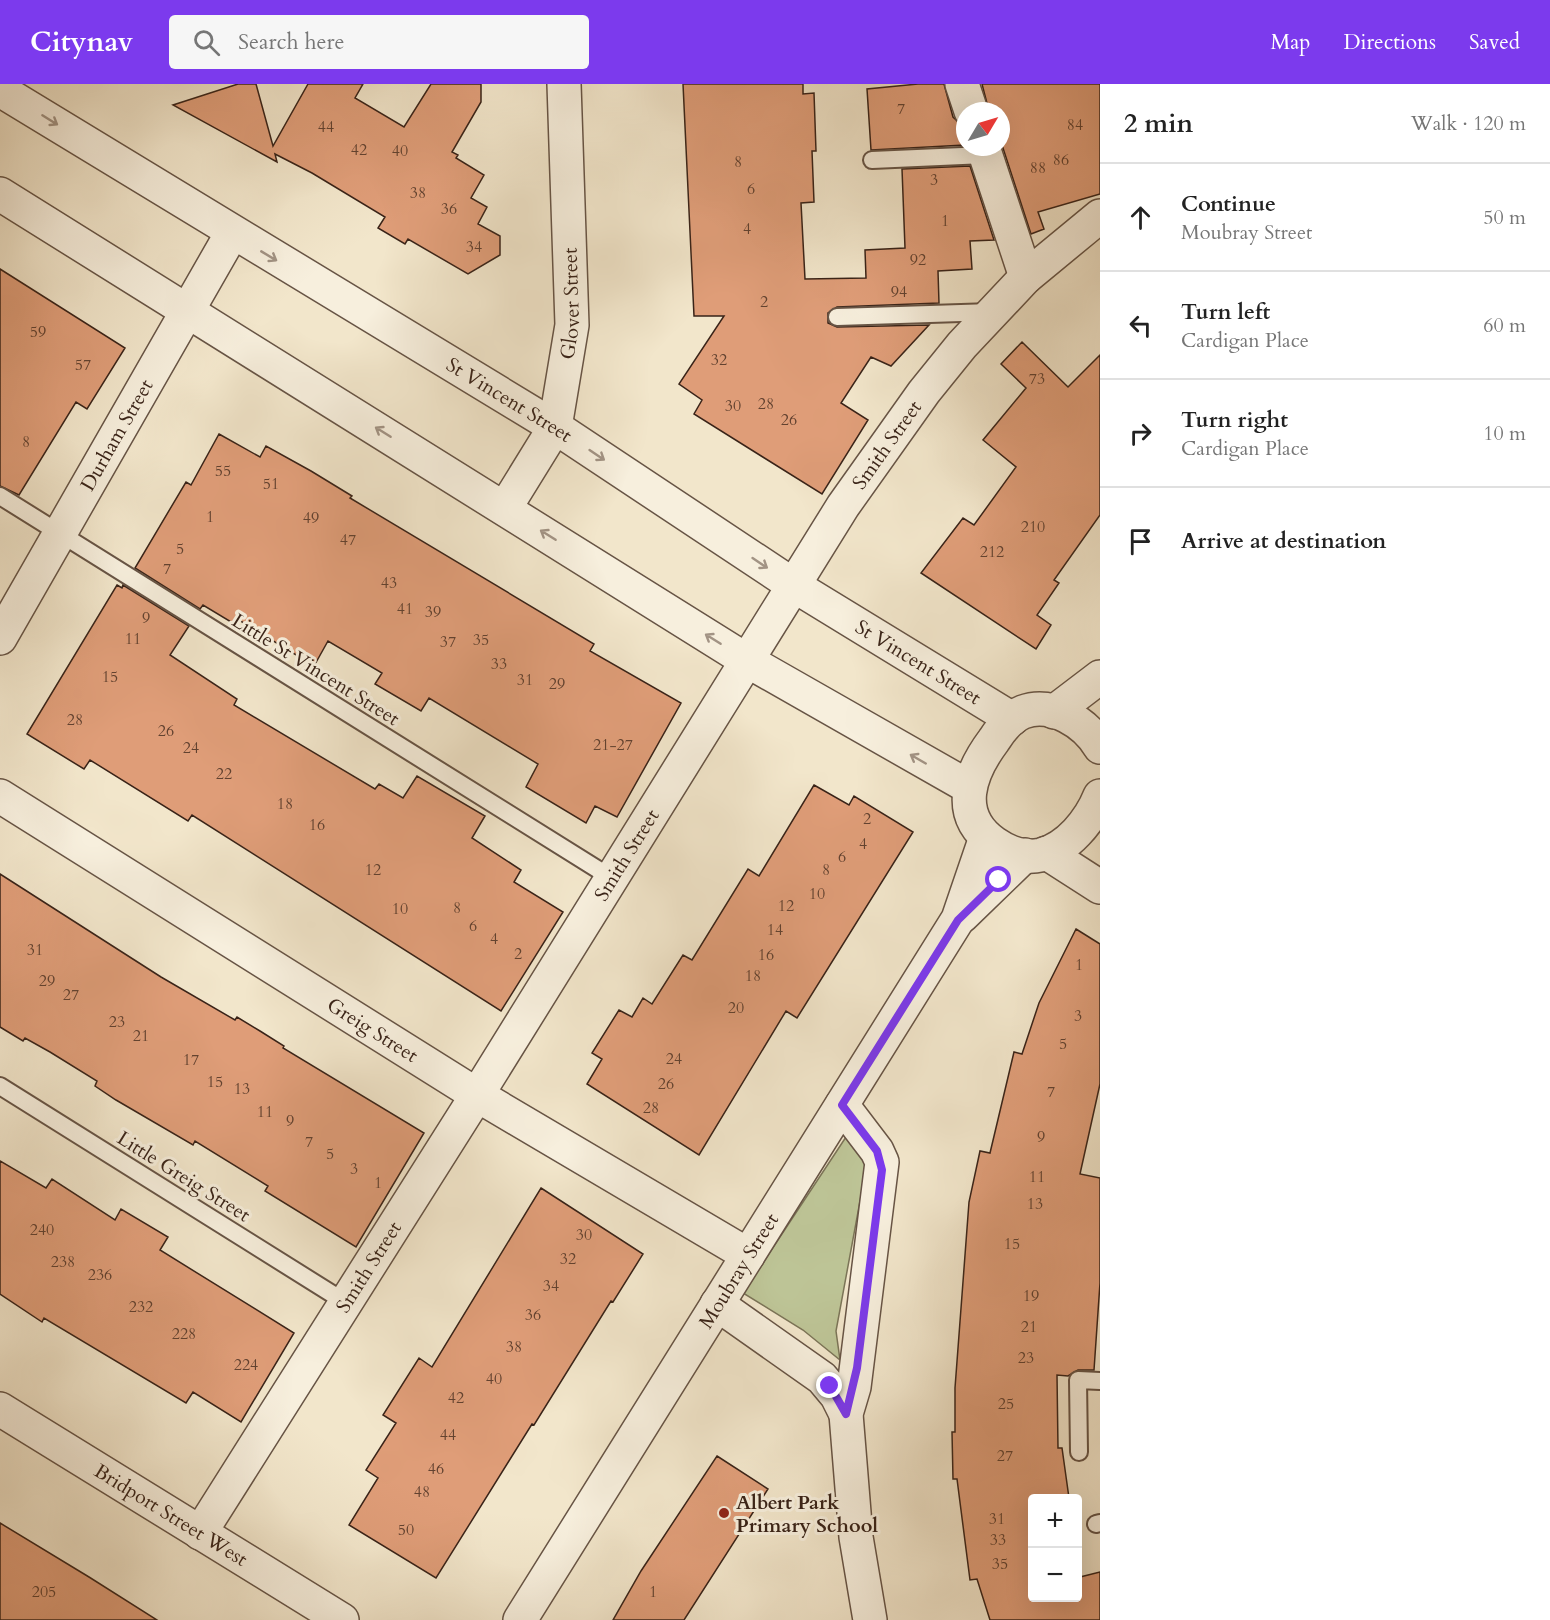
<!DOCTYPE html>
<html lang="en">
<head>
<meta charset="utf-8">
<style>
  :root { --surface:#fff; --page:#f6f6f6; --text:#222; --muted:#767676; --line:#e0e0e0; --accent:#7c3aed }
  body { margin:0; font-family:Cardo,serif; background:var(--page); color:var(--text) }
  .controls { position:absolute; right:18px; bottom:18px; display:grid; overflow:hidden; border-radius:6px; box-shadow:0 6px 24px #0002 }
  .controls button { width:54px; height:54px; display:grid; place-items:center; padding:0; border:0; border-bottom:2px solid var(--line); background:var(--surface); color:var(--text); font:30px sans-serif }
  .compass { position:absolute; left:956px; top:18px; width:54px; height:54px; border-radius:50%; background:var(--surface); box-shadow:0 6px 24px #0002; rotate:52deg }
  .stop { position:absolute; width:18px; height:18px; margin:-14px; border:4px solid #7c3aed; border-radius:50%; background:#fff }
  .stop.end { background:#7c3aed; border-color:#fff; box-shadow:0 2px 6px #0008 }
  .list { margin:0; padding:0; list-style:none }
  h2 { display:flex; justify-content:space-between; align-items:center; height:78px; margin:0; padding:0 24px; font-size:26px }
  h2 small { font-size:20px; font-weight:400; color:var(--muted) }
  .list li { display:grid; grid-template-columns:39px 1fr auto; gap:18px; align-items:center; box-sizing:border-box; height:108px; padding:0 24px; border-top:2px solid var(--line) }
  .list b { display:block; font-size:22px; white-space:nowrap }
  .list p { margin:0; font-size:20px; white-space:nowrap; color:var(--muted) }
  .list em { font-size:20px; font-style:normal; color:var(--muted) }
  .icon { flex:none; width:33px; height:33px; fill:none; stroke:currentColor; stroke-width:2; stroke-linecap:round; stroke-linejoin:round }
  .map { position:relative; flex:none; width:1100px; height:1536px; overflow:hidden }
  header { display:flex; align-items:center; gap:36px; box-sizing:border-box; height:84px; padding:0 30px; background:var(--accent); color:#fff }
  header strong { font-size:28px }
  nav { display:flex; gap:33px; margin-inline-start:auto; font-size:21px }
  .search { width:420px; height:54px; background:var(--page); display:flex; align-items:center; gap:15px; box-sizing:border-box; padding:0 21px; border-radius:6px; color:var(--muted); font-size:22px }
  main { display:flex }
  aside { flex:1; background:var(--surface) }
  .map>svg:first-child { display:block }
</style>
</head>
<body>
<header>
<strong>Citynav</strong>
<div class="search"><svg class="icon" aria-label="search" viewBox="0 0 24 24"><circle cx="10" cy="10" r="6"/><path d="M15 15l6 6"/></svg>Search here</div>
<nav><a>Map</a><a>Directions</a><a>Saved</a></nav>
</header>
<main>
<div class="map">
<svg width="1100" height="1536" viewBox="0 0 1100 1536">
  <rect width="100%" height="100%" fill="#f2e6cb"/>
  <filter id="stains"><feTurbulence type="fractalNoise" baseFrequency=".00333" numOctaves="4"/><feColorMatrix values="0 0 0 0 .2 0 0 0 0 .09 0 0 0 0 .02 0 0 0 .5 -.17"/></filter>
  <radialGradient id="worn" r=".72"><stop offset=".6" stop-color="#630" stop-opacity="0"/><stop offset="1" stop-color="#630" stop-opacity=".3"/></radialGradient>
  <path fill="#bdc496" stroke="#7b7457" stroke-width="1.5" d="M 846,1053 L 868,1074 L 836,1247 L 840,1276 L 803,1246 L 743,1209 Z"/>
  <path fill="#df9d78" stroke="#392318" stroke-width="1.5" d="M 238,0 L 256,0 L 273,62 L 308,0 L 363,0 L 355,14 L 404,43 L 431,0 L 481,0 L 481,18 L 452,68 L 458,71 L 456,74 L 484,91 L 471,114 L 487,123 L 478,140 L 500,152 L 500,171 L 468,190 L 408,155 L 405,160 L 378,144 L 385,133 L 312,89 L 275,70 L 277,78 L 173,21 Z
    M 683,0 L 803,0 L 803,10 L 814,9 L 816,67 L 812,67 L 814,118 L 801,119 L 805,195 L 866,194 L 865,166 L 905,164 L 902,85 L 970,82 L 994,156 L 970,157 L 972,185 L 938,187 L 939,219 L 837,223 L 828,229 L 828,239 L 837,243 L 929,241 L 891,282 L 871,273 L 841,319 L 868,336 L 822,410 L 694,330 L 702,316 L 679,300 L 724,232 L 694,232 Z
    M 918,0 L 944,0 L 953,33 L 965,44 L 965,61 L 871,66 L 867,5 Z
    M 982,0 L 1100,0 L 1100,110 L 1038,128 L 1044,145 L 1031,150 L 1001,58 L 1001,27 L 989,27 Z
    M 0,185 L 125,264 L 87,325 L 76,318 L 19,411 L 0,402 Z
    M 1022,258 L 1068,303 L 1100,271 L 1100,431 L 1054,496 L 1059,499 L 1037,531 L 1051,541 L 1036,565 L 921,489 L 963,434 L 974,441 L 1016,383 L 983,356 L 1026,304 L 1001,280 Z
    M 219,350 L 260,373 L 266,362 L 311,387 L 352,412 L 350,414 L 594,560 L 590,567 L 681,619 L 617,733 L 595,722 L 586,739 L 526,703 L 538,680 L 429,614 L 421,627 L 375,600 L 382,589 L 328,557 L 314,582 L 239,536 L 236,541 L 203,521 L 200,525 L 135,484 L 186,398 L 191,401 Z
    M 117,501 L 122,504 L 123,501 L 189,542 L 170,571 L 237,615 L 234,621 L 375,705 L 379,700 L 403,714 L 417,692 L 485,732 L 472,754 L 521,786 L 514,798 L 563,828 L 501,927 L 192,731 L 188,737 L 90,676 L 84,685 L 27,650 Z
    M 814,701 L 849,721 L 854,712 L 913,748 L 797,934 L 786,927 L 699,1071 L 587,1000 L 602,975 L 592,969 L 619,926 L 632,933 L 643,914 L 652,920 L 683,871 L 692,876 L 748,785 L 759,792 Z
    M 0,790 L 161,893 L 235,936 L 237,933 L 260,947 L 284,962 L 283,964 L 424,1049 L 356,1163 L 265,1107 L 268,1102 L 195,1057 L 193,1061 L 116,1016 L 95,1002 L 97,997 L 50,968 L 25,954 L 23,957 L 0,943 Z
    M 1076,845 L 1100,860 L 1100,1000 L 1080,1090 L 1100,1094 L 1100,1199 L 1094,1286 L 1078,1286 L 1068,1292 L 1057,1291 L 1058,1364 L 1062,1364 L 1069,1414 L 1032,1414 L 1032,1514 L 1077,1514 L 1077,1473 L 1080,1493 L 1100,1488 L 1100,1536 L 990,1536 L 977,1495 L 970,1496 L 957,1395 L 953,1395 L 952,1348 L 955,1348 L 955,1304 L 969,1118 L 980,1067 L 990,1069 L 1014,968 L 1022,970 L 1039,919 Z
    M 0,1077 L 46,1104 L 52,1095 L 115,1136 L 121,1125 L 168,1153 L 160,1166 L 294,1249 L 241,1338 L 193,1308 L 186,1319 L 44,1234 L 42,1238 L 0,1210 Z
    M 541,1104 L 643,1170 L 613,1218 L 611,1217 L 534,1341 L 532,1340 L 436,1494 L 349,1441 L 378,1394 L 366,1386 L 396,1339 L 383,1331 L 419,1274 L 432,1283 Z
    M 717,1372 L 768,1405 L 684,1536 L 613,1536 L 641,1487 Z
    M 0,1439 L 89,1493 L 157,1536 L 0,1536 Z"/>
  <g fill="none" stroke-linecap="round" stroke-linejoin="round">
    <g stroke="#675445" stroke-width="20">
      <path id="lane" d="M 872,76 L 985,71
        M 837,233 L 992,228
        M 0,412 L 610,793
        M 0,1002 L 345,1218
        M 1079,1368 L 1078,1296 L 1100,1297
        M 1096,1440 L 1100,1439"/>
    </g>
    <g stroke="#675445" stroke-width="36">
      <g id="street">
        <path d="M 962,0 L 971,27"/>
        <path id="s1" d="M 0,6 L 555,343 L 793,501 L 1012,635"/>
        <path d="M 983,63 L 1026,193"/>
        <path d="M 0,110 L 746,576 L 969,703"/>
        <path id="s2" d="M 505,424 L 555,343 L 572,241 L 564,0"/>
        <path id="s3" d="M 0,554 L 232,149"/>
        <path d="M 1054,628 L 1100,593"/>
        <path d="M 1100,663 C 1086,639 1052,617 1023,628 C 1011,633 1001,645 994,656 C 970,688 953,730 994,759 C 1007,768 1024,775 1041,771 C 1068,764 1090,737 1100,712"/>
        <path id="s4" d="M 0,712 L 477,1011 L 748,1171"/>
        <path d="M 1047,769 L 1100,803"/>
        <path d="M 962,832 L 1025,771"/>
        <path d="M 842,1021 L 877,1067 L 882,1078 L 854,1303 L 846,1330 L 856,1453 L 870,1536"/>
        <path d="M 717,1220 L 822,1294 L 837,1312 L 846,1330"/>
        <path id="s5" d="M 0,1325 L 342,1536"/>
        <path id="s6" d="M 200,1449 L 477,1011 L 843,422 L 924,308 L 962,261 L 1026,193 L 1100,132"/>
        <path id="s7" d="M 520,1536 L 958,835 L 986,753"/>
      </g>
    </g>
    <use href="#lane" stroke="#f7efdd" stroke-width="16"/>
    <use href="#street" stroke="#f7efdd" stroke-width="33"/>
  </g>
  <defs><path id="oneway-shaft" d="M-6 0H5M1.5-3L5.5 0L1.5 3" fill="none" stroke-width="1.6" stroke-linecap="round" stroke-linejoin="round" transform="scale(1.5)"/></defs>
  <g stroke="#a29384">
    <use href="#oneway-shaft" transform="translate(50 36) rotate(32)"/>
    <use href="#oneway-shaft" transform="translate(269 172) rotate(31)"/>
    <use href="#oneway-shaft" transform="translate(383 348) rotate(-148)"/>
    <use href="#oneway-shaft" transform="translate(597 371) rotate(34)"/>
    <use href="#oneway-shaft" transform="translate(548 451) rotate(-148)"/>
    <use href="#oneway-shaft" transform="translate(760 479) rotate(34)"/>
    <use href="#oneway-shaft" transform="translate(713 555) rotate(-148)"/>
    <use href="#oneway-shaft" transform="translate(918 675) rotate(-150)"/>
  </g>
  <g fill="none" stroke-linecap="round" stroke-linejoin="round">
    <path stroke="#7c3aed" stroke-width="8" d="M 830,1302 L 846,1330 L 857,1284 L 882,1086 L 877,1067 L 842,1021 L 958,836 L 999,796"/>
  </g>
  <circle fill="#8f2418" stroke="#f7efdd" stroke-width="2" cx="724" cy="1429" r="6"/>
  <g text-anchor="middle" stroke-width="6" stroke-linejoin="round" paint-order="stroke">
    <g font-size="16" fill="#624230">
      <text x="901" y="30">7</text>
      <text x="1075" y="46">84</text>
      <text x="326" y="48">44</text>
      <text x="359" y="71">42</text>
      <text x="400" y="72">40</text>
      <text x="1061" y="81">86</text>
      <text x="738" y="83">8</text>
      <text x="1038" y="89">88</text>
      <text x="934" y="101">3</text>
      <text x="751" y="110">6</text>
      <text x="418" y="114">38</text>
      <text x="449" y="130">36</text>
      <text x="945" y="142">1</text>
      <text x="747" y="150">4</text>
      <text x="474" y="168">34</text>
      <text x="918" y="181">92</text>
      <text x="899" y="213">94</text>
      <text x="764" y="223">2</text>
      <text x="38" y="253">59</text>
      <text x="719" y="281">32</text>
      <text x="83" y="286">57</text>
      <text x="1037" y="300">73</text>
      <text x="766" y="325">28</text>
      <text x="733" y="327">30</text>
      <text x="789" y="341">26</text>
      <text x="26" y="363">8</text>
      <text x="223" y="392">55</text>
      <text x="271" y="405">51</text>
      <text x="210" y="438">1</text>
      <text x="311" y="439">49</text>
      <text x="1033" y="448">210</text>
      <text x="348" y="461">47</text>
      <text x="180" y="470">5</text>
      <text x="992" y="473">212</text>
      <text x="167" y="490">7</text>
      <text x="389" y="504">43</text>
      <text x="405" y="530">41</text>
      <text x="433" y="533">39</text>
      <text x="146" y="539">9</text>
      <text x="133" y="560">11</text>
      <text x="481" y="561">35</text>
      <text x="448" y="563">37</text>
      <text x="499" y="585">33</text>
      <text x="110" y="598">15</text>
      <text x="525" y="601">31</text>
      <text x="557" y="605">29</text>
      <text x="75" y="641">28</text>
      <text x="166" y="652">26</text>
      <text x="613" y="666">21-27</text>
      <text x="191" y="669">24</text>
      <text x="224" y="695">22</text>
      <text x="285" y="725">18</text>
      <text x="867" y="740">2</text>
      <text x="317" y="746">16</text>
      <text x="863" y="765">4</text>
      <text x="842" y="778">6</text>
      <text x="373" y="791">12</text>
      <text x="826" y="791">8</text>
      <text x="817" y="815">10</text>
      <text x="786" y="827">12</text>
      <text x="457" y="829">8</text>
      <text x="400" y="830">10</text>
      <text x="473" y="847">6</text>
      <text x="775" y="851">14</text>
      <text x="494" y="860">4</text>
      <text x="35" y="871">31</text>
      <text x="518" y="875">2</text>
      <text x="766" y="876">16</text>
      <text x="1079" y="886">1</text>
      <text x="753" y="897">18</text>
      <text x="47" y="902">29</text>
      <text x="71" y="916">27</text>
      <text x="736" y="929">20</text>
      <text x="1078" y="937">3</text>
      <text x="117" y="943">23</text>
      <text x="141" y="957">21</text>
      <text x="1063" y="965">5</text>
      <text x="674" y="980">24</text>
      <text x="191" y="981">17</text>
      <text x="215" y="1003">15</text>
      <text x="666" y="1005">26</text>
      <text x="242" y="1010">13</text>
      <text x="1051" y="1013">7</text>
      <text x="651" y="1029">28</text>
      <text x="265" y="1033">11</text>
      <text x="290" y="1042">9</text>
      <text x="1041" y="1058">9</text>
      <text x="309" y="1063">7</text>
      <text x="330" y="1075">5</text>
      <text x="354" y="1090">3</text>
      <text x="1037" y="1098">11</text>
      <text x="378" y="1104">1</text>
      <text x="1035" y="1125">13</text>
      <text x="42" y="1151">240</text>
      <text x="584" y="1156">30</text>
      <text x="1012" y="1165">15</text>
      <text x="568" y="1180">32</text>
      <text x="63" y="1183">238</text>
      <text x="100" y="1196">236</text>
      <text x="551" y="1207">34</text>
      <text x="1031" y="1217">19</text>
      <text x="141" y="1228">232</text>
      <text x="533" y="1236">36</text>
      <text x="1029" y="1248">21</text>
      <text x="184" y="1255">228</text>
      <text x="514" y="1268">38</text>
      <text x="1026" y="1279">23</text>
      <text x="246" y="1286">224</text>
      <text x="494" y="1300">40</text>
      <text x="456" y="1319">42</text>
      <text x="1006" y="1325">25</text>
      <text x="448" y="1356">44</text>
      <text x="1005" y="1377">27</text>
      <text x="436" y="1390">46</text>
      <text x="422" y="1413">48</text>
      <text x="997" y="1440">31</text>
      <text x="406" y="1451">50</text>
      <text x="998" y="1461">33</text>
      <text x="1000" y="1485">35</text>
      <text x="44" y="1513">205</text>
      <text x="653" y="1513">1</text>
    </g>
    <g font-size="20" fill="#392318" stroke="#f7efdd">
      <text dy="7" stroke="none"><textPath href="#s2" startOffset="220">Glover Street</textPath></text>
      <text dy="7" stroke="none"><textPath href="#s1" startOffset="596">St Vincent Street</textPath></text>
      <text dy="7" stroke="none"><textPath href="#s3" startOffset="234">Durham Street</textPath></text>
      <text dy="7" stroke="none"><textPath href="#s6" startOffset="1287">Smith Street</textPath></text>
      <text dy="7" stroke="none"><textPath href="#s1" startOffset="1082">St Vincent Street</textPath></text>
      <text transform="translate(316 585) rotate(32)" y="7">Little St Vincent Street</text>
      <text dy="7" stroke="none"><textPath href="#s6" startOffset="801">Smith Street</textPath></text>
      <text dy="7" stroke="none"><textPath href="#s4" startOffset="440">Greig Street</textPath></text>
      <text transform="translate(184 1092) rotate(32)" y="7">Little Greig Street</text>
      <text dy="7" stroke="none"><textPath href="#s6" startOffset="315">Smith Street</textPath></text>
      <text dy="7" stroke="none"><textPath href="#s7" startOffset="412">Moubray Street</textPath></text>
      <text dy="7" stroke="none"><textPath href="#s5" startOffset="201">Bridport Street West</textPath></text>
    </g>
    <g font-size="20" font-weight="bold" fill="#392318" stroke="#f7efdd" text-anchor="start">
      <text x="736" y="1425">Albert Park<tspan x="736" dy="23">Primary School</tspan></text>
    </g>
  </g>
  <rect width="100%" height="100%" filter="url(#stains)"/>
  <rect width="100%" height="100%" fill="url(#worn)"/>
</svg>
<div class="controls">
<button>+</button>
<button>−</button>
</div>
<svg class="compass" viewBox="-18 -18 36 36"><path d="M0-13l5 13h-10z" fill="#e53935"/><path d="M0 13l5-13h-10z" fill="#767676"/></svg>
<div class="stop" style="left:999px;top:796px"></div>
<div class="stop end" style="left:830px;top:1302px"></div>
</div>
<aside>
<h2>2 min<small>Walk · 120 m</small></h2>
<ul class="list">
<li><svg class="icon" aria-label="ahead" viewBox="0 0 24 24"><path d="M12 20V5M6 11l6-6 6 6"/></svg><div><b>Continue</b><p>Moubray Street</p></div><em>50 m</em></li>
<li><svg class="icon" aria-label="left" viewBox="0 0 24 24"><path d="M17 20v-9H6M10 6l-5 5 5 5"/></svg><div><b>Turn left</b><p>Cardigan Place</p></div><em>60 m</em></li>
<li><svg class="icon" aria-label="right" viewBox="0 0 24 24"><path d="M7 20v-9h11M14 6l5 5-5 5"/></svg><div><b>Turn right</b><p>Cardigan Place</p></div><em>10 m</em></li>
<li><svg class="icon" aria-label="arrive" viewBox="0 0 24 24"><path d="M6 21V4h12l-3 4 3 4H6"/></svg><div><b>Arrive at destination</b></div></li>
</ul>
</aside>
</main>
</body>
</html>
